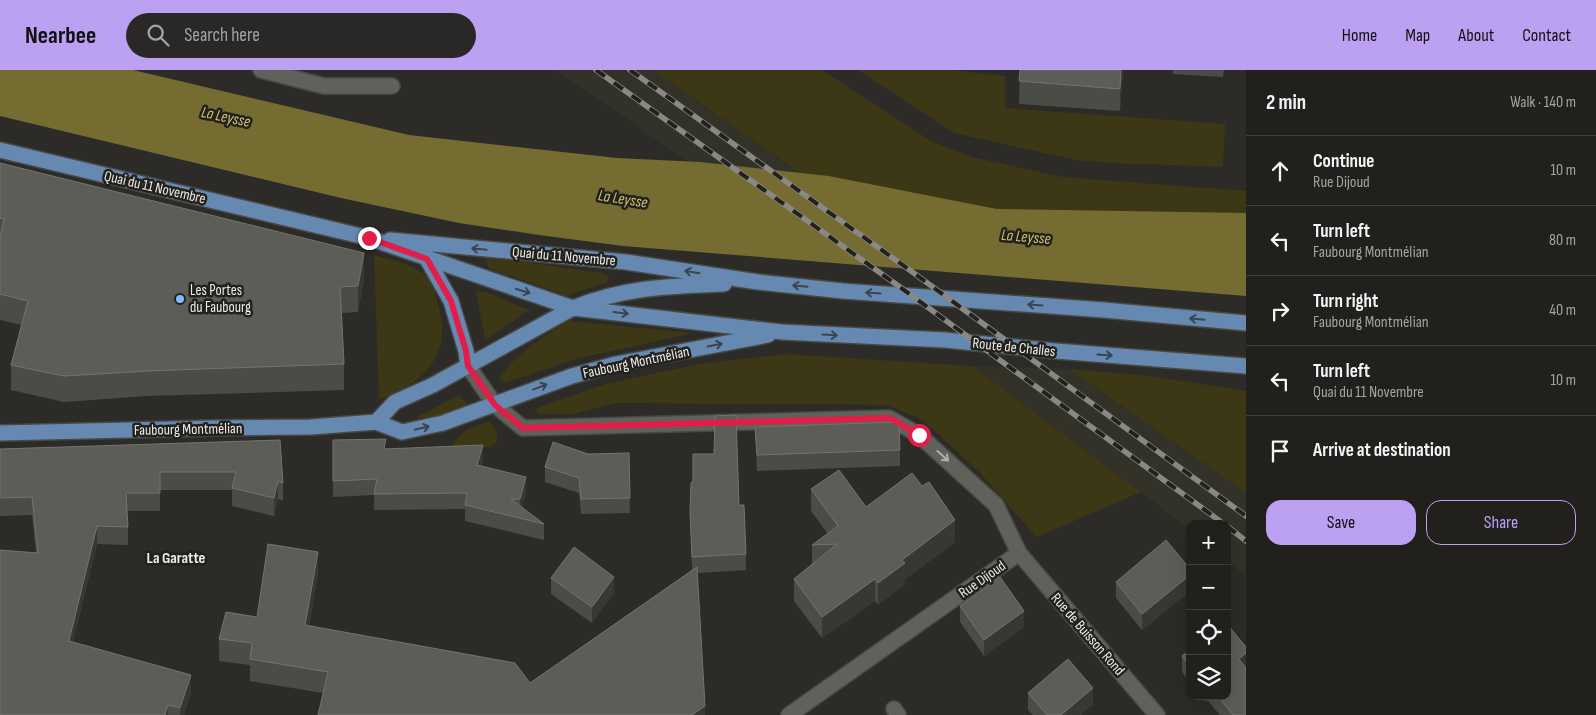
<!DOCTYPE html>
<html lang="en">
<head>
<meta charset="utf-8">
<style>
  :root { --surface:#21201d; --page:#292826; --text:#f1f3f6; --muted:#a2a3a4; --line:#3e3e3b; --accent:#bca0f2 }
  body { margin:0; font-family:"Sofia Sans Condensed",sans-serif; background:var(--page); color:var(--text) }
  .controls { position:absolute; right:15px; bottom:15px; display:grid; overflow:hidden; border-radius:10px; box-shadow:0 5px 20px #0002 }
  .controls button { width:45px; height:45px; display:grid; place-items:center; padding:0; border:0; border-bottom:1px solid var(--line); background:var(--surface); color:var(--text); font:25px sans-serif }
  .stop { position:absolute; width:15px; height:15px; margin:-11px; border:4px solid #e11d48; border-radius:50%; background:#fff }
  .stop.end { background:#e11d48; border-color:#fff; box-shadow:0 1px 5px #0008 }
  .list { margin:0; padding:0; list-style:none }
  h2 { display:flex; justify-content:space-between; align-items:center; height:65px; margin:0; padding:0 20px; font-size:21px }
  h2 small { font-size:16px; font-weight:400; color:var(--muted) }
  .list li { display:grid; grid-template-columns:32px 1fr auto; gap:15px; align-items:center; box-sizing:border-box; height:70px; padding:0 20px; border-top:1px solid var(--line) }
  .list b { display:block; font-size:19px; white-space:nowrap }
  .list p { margin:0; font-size:16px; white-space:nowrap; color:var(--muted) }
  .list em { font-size:16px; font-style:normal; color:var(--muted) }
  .actions { display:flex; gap:10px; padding:15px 20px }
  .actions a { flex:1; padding:11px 0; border:1px solid var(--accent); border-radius:15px; text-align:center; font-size:18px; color:var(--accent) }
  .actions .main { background:var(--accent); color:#111 }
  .icon { flex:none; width:28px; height:28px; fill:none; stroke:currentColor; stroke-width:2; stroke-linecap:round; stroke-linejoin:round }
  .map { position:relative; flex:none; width:1246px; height:645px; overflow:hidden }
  header { display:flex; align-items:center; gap:30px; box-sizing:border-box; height:70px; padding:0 25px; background:var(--accent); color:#111 }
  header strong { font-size:24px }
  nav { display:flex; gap:28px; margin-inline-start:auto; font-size:18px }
  .search { width:350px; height:45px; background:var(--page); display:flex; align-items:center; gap:12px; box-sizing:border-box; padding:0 18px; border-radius:28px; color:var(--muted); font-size:19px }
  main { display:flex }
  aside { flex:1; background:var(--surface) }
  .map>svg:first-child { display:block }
</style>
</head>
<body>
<header>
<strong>Nearbee</strong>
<div class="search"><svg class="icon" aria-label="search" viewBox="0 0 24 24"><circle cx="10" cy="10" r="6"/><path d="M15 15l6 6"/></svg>Search here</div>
<nav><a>Home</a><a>Map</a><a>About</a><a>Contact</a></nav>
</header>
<main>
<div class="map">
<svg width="1246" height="645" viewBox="0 0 1246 645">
  <rect width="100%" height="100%" fill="#2c2b27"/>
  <path fill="#333228" d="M 556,0 L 653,0 L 800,103 L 821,119 L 712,108 Z
    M 972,296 L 1069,299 L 1246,423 L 1246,506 L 1227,491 L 1227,454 L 1190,454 L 1190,461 L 1141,422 Z"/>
  <path fill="#3c3715" d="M 653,0 L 822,0 L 931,71 L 972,87 L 1063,107 L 1246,121 L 1246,144 L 997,139 L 829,106 L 800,103 Z
    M 858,0 L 950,0 L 1005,6 L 1005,38 L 1225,54 L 1223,97 L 1110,93 L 1076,90 L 954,63 Z
    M 374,185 C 393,191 417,194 430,210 C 434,216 436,228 438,235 C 454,284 423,314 379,330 Z
    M 488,187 L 603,203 L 609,206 L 607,212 L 567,226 L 488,198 L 485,188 Z
    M 476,221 L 488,223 L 529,240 L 485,270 Z
    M 570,251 L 694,263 L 576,289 L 504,313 L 499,309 C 506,292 553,258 570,251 Z
    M 786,284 L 972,296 L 1141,422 L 1037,467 L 979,402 L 933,359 L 917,347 L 887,335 L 614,333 L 575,344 L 539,344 L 534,339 L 605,314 L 699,294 Z
    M 1069,299 L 1151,306 L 1246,321 L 1246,423 Z
    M 459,325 L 469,336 L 439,346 L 415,348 Z
    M 490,351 L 497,362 L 497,371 L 491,377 L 448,382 C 461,360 466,359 490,351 Z"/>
  <path fill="#756c31" d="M 0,0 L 133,0 L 409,65 L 617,88 L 700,92 L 829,106 L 997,139 L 1246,143 L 1246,226 L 623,176 L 539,165 L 459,153 L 341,128 L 0,46 Z"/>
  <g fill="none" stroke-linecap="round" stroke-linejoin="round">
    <g stroke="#484844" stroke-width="18">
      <path id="minor" d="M 261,0 L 324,16 L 392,16
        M 468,296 L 495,335 L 523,358 L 889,348 L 919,365 L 996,435 L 1019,483 L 1157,645
        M 894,639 L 898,645
        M 789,645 L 1019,483"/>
    </g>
    <g stroke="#484844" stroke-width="18">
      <path id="primary" d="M 0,80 L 369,168 L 573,238 L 782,262 L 945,270 L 1056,281 L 1246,296
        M 390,170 L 626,192 L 758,212 L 843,221 L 1104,240 L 1246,253
        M 427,189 L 451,231 L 466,281 L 468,296
        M 376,352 L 395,332 L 433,315 L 573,238 C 624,217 670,216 724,214
        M 0,363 L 214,358 L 311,357 L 376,352 L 402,362 L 443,353 L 572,306 L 616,294 L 768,265"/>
    </g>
    <use href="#minor" stroke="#61615c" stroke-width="15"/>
    <use href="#primary" stroke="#6689b1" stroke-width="15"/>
    <g stroke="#898885" stroke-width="5.5">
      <path id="rail" d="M 596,0 L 900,217 L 1224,454
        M 630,0 L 911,201 L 1246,446
        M 1227,456 L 1246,471"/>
    </g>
    <use href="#rail" stroke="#22211d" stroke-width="4" stroke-dasharray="11" stroke-linecap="butt"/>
  </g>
  <path fill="#4c4c47" d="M 1020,0 L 1123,0 L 1120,41 L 1019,34 Z
    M 1173,0 L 1224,0 L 1223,7 L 1173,4 Z
    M 0,93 L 364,209 L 358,242 L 342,243 L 344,294 L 344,320 L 147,326 L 64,332 L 11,320 L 11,295 L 21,255 L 0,250 Z
    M 755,357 L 900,380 L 900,396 L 757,401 Z
    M 280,370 L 283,413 L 283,431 L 278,429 L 274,446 L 232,436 L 232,420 L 160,420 L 160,441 L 127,441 L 128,457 L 128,475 L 97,474 L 73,572 L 191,623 L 184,645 L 0,645 L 36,483 L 32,445 L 0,446 L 0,379 Z
    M 333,370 L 386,379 L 483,391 L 481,396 L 526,423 L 522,437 L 544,454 L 544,470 L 465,451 L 465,439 L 374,440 L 374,425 L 333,427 Z
    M 629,383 L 630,443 L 581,444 L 579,423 L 545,412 L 545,397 L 588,384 Z
    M 811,419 L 866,437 L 955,472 L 905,509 L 905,514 L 878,535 L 875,531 L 822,568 L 794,531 L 794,509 L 812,494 L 812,475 L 828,464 L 811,441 Z
    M 739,435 L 746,484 L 746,500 L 697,503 L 705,645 L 323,623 L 250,611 L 250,595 L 219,591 L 219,569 L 257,547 L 318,504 L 309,556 L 530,613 L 692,500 L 690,442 Z
    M 1190,505 L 1190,521 L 1142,560 L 1116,528 L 1116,512 Z
    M 551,508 L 614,523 L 592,553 L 551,524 Z
    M 960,536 L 1024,557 L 984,586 L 960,552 Z
    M 1190,580 L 1190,612 L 1182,602 L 1182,586 Z
    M 1028,623 L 1093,634 L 1080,645 L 1033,645 L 1028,640 Z
    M 1202,626 L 1227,626 L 1246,645 L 1220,645 L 1208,631 L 1206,632 Z"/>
  <path fill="#383833" d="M 1121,0 L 1123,0 L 1120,41 L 1120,19 Z
    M 364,183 L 364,209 L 358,242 L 358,216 Z
    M 483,375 L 483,391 L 477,411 L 477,395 Z
    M 526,407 L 526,423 L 520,445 L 520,429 Z
    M 278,411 L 278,429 L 274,446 L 274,428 Z
    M 955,450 L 955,472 L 905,509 L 905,514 L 878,535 L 878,513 L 902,490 Z
    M 97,456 L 97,474 L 69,589 L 69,571 Z
    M 318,482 L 318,504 L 305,577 L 305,555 Z
    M 1190,505 L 1190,521 L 1142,560 L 1142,544 Z
    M 614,507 L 614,523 L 592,553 L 592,537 Z
    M 875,509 L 875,531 L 822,568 L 822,547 Z
    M 1024,541 L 1024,557 L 984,586 L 984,570 Z
    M 1246,583 L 1246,599 L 1239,589 Z
    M 191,605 L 191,623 L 184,645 L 180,645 L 180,638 Z
    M 1093,618 L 1093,634 L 1080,645 L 1061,645 Z
    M 1206,626 L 1208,626 L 1208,631 L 1206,632 Z
    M 168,635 L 168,645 L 165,645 Z
    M 705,636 L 705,645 L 692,645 Z"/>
  <path fill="#5d5d58" stroke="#74736f" d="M 1020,0 L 1121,0 L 1120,19 L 1019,11 Z
    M 0,93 L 364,183 L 358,216 L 340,217 L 344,294 L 147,301 L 64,306 L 11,295 L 28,231 L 0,224 L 0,167 L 4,149 L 0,148 Z
    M 736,345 L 739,435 L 744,435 L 746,484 L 692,487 L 690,442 L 691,413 L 693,411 L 693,384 L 714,384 L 715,346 Z
    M 899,352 L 900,380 L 757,385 L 755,357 Z
    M 386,369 L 384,379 L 483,375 L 477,395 L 526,407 L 520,429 L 511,429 L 544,454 L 465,435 L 467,423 L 374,424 L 377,409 L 333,411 L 333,370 Z
    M 280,370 L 283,413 L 278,411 L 274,428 L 232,418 L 236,402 L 160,402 L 160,423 L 126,423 L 128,457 L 97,456 L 69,571 L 191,605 L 180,638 L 168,635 L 165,645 L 0,645 L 0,480 L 38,483 L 32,427 L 0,428 L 0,379 Z
    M 553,372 L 588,384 L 629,383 L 630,428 L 581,429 L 579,408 L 545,397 Z
    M 839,400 L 866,437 L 912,403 L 922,416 L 929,412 L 955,450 L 902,490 L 905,493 L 878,513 L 875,509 L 822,547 L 794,509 L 837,474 L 812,475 L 838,456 L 811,419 Z
    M 1166,470 L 1190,499 L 1190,505 L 1142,544 L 1116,512 Z
    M 268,474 L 318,482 L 305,555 L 515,593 L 530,613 L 697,497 L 705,636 L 692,645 L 318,645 L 328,602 L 250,589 L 252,573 L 219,569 L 226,542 L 257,547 Z
    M 574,477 L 614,507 L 592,537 L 551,508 Z
    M 1000,507 L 1024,541 L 984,570 L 960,536 Z
    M 1227,554 L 1246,577 L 1246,583 L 1239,589 L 1246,598 L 1246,645 L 1233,645 L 1218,626 L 1227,626 Z
    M 1190,580 L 1190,596 L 1182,586 Z
    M 1068,589 L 1093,618 L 1061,645 L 1047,645 L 1028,623 Z"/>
  <defs><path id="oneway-shaft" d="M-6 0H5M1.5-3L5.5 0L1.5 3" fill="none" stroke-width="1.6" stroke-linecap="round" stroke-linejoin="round" transform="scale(1.25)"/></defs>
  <g stroke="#3a4551">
    <use href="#oneway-shaft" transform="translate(479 179) rotate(-174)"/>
    <use href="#oneway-shaft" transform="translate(692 202) rotate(-171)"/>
    <use href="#oneway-shaft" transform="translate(800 216) rotate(-174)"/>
    <use href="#oneway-shaft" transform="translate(523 221) rotate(18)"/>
    <use href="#oneway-shaft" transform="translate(873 223) rotate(-176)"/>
    <use href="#oneway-shaft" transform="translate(1035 235) rotate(-176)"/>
    <use href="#oneway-shaft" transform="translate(621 243) rotate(7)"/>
    <use href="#oneway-shaft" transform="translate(1197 249) rotate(-175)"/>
    <use href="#oneway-shaft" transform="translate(830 265) rotate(3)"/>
    <use href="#oneway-shaft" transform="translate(715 275) rotate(-11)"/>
    <use href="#oneway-shaft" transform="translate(1105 285) rotate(4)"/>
    <use href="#oneway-shaft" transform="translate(540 317) rotate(-21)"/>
    <use href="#oneway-shaft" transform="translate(422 358) rotate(-13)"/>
  </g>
  <use stroke="#adada9" href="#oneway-shaft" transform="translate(943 386) rotate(42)"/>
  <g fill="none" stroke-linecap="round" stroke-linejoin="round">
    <path stroke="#e11d48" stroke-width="6" d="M 369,168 L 427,189 L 451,231 L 466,281 L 468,296 L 495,335 L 523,358 L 890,348 L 919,365"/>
  </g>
  <circle fill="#85bbfb" stroke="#22211d" stroke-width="2" cx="180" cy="229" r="5"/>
  <g text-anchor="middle" stroke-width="5" stroke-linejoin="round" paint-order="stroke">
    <g font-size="15" fill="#ecebe8" stroke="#22211d">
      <text transform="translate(155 117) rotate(13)" y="5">Quai du 11 Novembre</text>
      <text transform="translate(564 186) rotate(5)" y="5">Quai du 11 Novembre</text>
      <text transform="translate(1014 277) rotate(6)" y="5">Route de Challes</text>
      <text transform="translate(636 292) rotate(-12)" y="5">Faubourg Montmélian</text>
      <text transform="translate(188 359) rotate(-1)" y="5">Faubourg Montmélian</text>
      <text transform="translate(982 509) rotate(-35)" y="5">Rue Dijoud</text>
      <text transform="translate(1088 564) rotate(49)" y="5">Rue de Buisson Rond</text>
    </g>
    <g font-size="15" fill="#ecebe8" stroke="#22211d" text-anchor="start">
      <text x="190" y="225">Les Portes<tspan x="190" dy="17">du Faubourg</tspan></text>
    </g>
    <g font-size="16" font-style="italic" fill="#d0c26a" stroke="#22211d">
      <text transform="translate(226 46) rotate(12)" y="6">La Leysse</text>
      <text transform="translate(623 128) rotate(9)" y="6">La Leysse</text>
      <text transform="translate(1026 166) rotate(5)" y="6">La Leysse</text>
    </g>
    <g font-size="16" font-weight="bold" fill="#ecebe8" stroke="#22211d">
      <text x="176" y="493">La Garatte</text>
    </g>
  </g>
</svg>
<div class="controls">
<button>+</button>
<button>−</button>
<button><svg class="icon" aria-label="locate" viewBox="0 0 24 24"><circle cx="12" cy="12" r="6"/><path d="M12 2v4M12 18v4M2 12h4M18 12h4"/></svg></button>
<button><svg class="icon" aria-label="layers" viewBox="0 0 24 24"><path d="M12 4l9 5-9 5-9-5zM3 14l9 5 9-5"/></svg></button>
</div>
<div class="stop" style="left:919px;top:365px"></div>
<div class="stop end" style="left:369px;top:168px"></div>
</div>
<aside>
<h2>2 min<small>Walk · 140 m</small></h2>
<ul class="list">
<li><svg class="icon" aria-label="ahead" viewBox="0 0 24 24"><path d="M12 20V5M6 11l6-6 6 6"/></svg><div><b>Continue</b><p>Rue Dijoud</p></div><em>10 m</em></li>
<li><svg class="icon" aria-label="left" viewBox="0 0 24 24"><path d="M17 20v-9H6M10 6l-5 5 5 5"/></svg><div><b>Turn left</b><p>Faubourg Montmélian</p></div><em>80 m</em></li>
<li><svg class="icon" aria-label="right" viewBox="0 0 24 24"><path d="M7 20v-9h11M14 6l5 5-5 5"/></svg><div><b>Turn right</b><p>Faubourg Montmélian</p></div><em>40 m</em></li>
<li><svg class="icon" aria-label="left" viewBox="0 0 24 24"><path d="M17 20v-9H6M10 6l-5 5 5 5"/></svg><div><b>Turn left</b><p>Quai du 11 Novembre</p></div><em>10 m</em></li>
<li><svg class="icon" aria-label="arrive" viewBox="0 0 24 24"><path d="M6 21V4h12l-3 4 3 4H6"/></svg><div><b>Arrive at destination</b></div></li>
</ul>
<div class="actions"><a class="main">Save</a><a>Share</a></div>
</aside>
</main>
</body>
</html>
